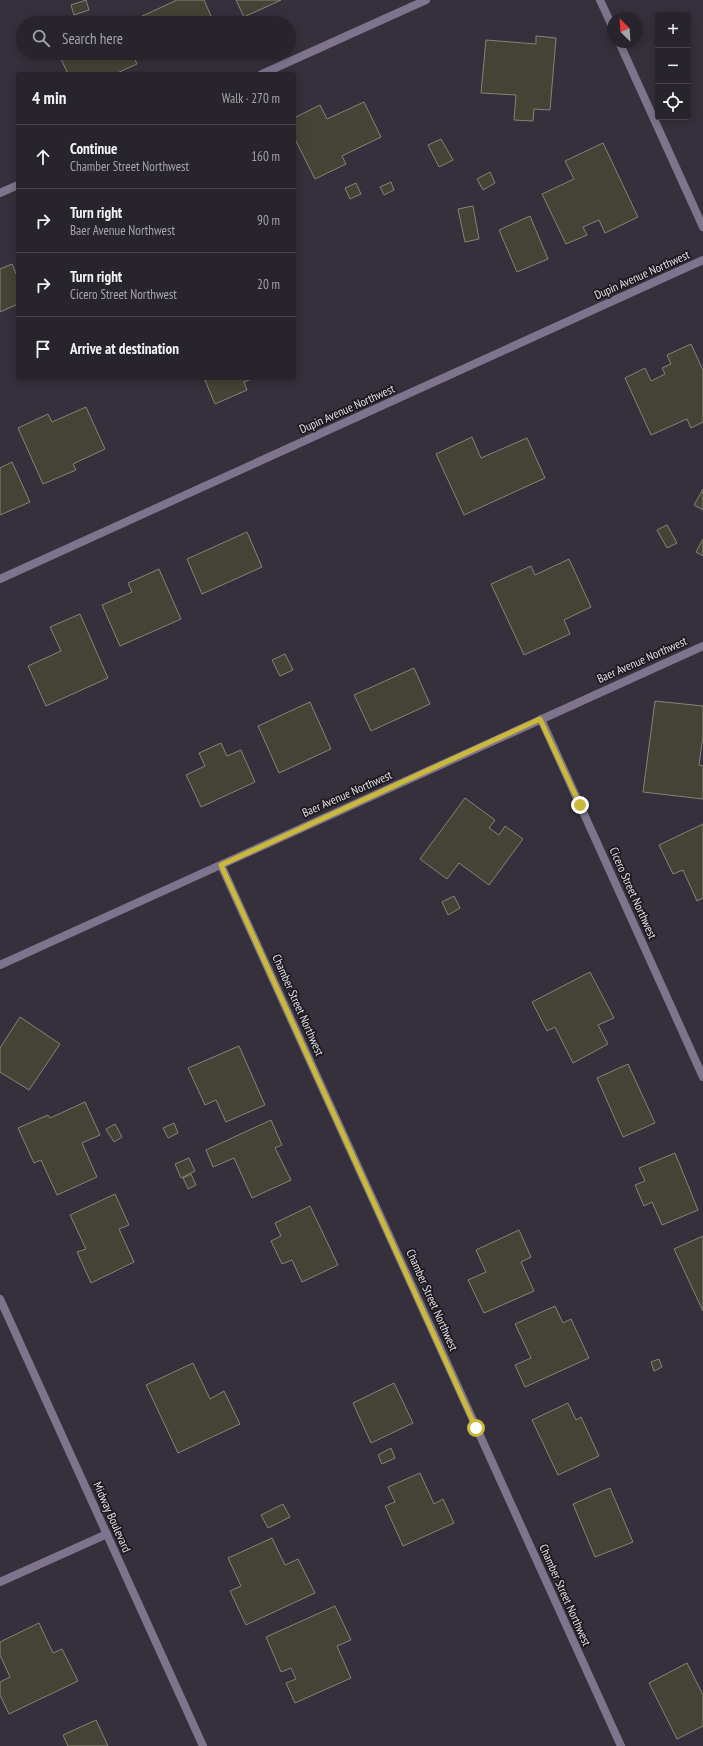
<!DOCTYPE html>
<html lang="en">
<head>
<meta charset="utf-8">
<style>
  :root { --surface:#28242c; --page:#343038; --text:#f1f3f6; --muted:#a5a4a9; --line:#444148 }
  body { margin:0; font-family:"PT Sans Narrow",sans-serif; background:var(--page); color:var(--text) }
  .controls { position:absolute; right:12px; top:12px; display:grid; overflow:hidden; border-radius:4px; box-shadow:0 2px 10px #0003 }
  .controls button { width:36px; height:36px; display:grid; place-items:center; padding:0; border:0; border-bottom:1px solid var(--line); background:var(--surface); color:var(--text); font:20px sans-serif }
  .compass { position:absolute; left:607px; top:12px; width:36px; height:36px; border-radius:50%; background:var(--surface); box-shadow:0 2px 10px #0003; rotate:335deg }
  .stop { position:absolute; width:12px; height:12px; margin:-9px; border:3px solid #cbb939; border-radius:50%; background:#fff }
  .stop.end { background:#cbb939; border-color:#fff; box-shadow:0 1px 4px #0008 }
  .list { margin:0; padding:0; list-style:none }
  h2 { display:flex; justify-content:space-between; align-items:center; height:52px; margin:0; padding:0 16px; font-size:17px }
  h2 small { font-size:13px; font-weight:400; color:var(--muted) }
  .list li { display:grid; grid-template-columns:26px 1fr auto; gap:12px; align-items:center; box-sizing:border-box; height:64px; padding:0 16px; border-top:1px solid var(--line) }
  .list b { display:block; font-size:15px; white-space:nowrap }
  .list p { margin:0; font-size:13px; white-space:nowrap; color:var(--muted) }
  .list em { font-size:13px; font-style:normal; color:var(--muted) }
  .icon { flex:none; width:22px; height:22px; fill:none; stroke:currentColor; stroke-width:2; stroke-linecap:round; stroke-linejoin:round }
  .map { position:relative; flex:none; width:703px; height:1746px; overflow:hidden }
  .search { position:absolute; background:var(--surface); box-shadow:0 2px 10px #0003; left:16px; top:16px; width:280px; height:44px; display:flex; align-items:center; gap:10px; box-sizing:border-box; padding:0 14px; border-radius:22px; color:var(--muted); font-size:15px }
  .panel { position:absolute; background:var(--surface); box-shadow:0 2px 10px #0003; left:16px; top:72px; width:280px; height:308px; border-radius:4px }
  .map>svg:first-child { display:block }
</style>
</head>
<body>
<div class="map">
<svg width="703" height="1746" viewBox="0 0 703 1746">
  <rect width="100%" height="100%" fill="#35303b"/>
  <path fill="#454336" stroke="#868475" d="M 86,0 L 89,10 L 74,15 L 71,5 Z
    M 177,0 L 204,0 L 214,23 L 140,23 L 138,18 Z
    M 236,0 L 281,0 L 244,17 Z
    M 536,36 L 556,38 L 550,110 L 534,109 L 533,121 L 514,120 L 516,95 L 481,93 L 486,40 L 536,44 Z
    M 74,53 L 132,53 L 137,64 L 115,74 L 68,74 L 61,59 Z
    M 154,53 L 165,53 L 156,57 Z
    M 364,102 L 381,137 L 342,156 L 346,164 L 315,179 L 294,137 L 294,118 L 320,105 L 327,119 Z
    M 441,139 L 453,160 L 439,167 L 428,145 Z
    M 603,143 L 638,217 L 605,233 L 599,220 L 583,227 L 587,235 L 566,244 L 542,194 L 574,179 L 565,161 Z
    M 490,172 L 495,183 L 483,190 L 477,179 Z
    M 391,182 L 394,190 L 384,195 L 380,187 Z
    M 356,183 L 361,194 L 350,199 L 345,188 Z
    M 473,206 L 479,239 L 465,242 L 458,209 Z
    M 530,216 L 548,259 L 517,272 L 499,230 Z
    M 12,264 L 18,278 L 18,304 L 0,312 L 0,269 Z
    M 691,344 L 703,370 L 703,422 L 691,428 L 687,419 L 651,435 L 625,378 L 645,368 L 651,381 L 665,374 L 662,368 L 671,364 L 667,355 Z
    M 204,378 L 254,378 L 244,382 L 247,390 L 215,404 Z
    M 86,407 L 105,449 L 73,464 L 76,470 L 43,484 L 18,428 L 48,414 L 52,422 Z
    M 472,437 L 481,458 L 527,438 L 545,478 L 464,515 L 436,454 Z
    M 12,462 L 30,502 L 0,515 L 0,468 Z
    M 703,489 L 703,510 L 694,505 Z
    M 667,525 L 677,543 L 667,548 L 657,530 Z
    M 247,532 L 262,567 L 202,594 L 187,559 Z
    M 703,539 L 703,556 L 696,552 Z
    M 569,559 L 591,607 L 564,620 L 570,634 L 524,655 L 491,584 L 531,566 L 535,575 Z
    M 159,569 L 181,619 L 120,646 L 102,605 L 132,592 L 128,583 Z
    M 80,614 L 108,678 L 46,706 L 28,666 L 61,651 L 50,627 Z
    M 285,654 L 293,670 L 280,676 L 272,660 Z
    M 414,668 L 430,704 L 371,731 L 354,695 Z
    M 655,701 L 703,706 L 703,736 L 699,765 L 703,766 L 703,799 L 643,792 Z
    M 310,702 L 331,749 L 279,773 L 258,726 Z
    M 221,743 L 227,756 L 241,750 L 255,782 L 201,807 L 186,775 L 205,766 L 199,753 Z
    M 465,798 L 495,820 L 489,828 L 499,835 L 505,826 L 523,839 L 489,885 L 459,863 L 447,879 L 420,859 Z
    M 703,824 L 703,898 L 697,901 L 683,870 L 673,874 L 659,845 Z
    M 454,896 L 460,908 L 448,915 L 442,902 Z
    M 590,972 L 614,1018 L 598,1025 L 608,1044 L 573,1063 L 555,1027 L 547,1031 L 532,1002 Z
    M 20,1017 L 60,1044 L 29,1090 L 0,1072 L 0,1048 Z
    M 239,1046 L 265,1105 L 226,1122 L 216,1100 L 205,1105 L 188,1068 Z
    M 628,1064 L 655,1123 L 623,1137 L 597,1078 Z
    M 85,1102 L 100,1135 L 82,1143 L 97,1177 L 57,1195 L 41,1160 L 34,1163 L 18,1128 L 48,1115 L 50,1118 Z
    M 271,1120 L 282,1145 L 275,1148 L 291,1180 L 252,1198 L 234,1158 L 213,1167 L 206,1150 Z
    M 174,1123 L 178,1133 L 168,1138 L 163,1128 Z
    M 115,1124 L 122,1137 L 114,1142 L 106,1129 Z
    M 675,1153 L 698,1210 L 662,1225 L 652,1202 L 644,1206 L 635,1185 L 645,1181 L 639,1168 Z
    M 189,1158 L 195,1171 L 181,1178 L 175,1164 Z
    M 191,1174 L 196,1185 L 188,1189 L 183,1178 Z
    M 115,1194 L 129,1225 L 119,1229 L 134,1262 L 91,1283 L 77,1252 L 86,1249 L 70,1215 Z
    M 310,1206 L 338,1265 L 302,1282 L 292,1260 L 282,1264 L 271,1241 L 281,1236 L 275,1223 Z
    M 519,1230 L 531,1257 L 521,1262 L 534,1291 L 484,1313 L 468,1280 L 486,1272 L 476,1250 Z
    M 703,1236 L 703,1311 L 674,1249 Z
    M 555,1306 L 563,1323 L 571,1319 L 589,1358 L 525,1387 L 515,1365 L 531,1358 L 515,1324 Z
    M 659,1359 L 662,1367 L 654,1371 L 651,1362 Z
    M 193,1363 L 210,1399 L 224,1391 L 240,1424 L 178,1453 L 146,1385 Z
    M 394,1383 L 413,1423 L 371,1443 L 353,1403 Z
    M 568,1403 L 576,1420 L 581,1417 L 599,1456 L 558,1475 L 532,1420 Z
    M 391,1448 L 395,1458 L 382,1464 L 378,1455 Z
    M 420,1473 L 434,1504 L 443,1499 L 454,1523 L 403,1546 L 385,1506 L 395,1502 L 388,1487 Z
    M 610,1488 L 633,1542 L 595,1557 L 573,1504 Z
    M 283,1504 L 290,1517 L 268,1528 L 261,1515 Z
    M 272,1538 L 285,1565 L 298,1559 L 315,1593 L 246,1625 L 230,1591 L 241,1586 L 228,1558 Z
    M 335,1606 L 351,1640 L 337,1646 L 351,1678 L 295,1703 L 286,1683 L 296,1679 L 291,1668 L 281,1672 L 266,1637 Z
    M 39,1623 L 53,1653 L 62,1649 L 78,1681 L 9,1714 L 0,1695 L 0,1682 L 10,1677 L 0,1655 L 0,1642 Z
    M 687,1663 L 703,1695 L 703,1726 L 677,1739 L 649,1683 Z
    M 96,1720 L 108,1746 L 68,1746 L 63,1735 Z"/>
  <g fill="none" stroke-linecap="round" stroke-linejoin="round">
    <path stroke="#7e748d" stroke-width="8" d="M 600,0 L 613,28
      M 619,42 L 703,227
      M 262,74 L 426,0
      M 0,193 L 18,185
      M 0,579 L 703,260
      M 541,719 L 703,1077
      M 221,865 L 621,1746
      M 0,965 L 703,646
      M 0,1582 L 107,1534"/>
    <path stroke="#7e748d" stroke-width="8" d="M 0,1299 L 203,1746"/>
  </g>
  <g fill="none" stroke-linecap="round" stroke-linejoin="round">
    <path stroke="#cbb939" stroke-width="5" d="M 476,1428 L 221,865 L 540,719 L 580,805"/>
  </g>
  <g text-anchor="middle" stroke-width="3.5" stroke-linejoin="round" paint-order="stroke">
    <g font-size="12" fill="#e1dee5" stroke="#1b191e">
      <text transform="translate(642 275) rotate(-24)" y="4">Dupin Avenue Northwest</text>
      <text transform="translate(347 409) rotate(-24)" y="4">Dupin Avenue Northwest</text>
      <text transform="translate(642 660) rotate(-24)" y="4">Baer Avenue Northwest</text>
      <text transform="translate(347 794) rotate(-24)" y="4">Baer Avenue Northwest</text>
      <text transform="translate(633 893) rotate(66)" y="4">Cicero Street Northwest</text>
      <text transform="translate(298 1005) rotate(66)" y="4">Chamber Street Northwest</text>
      <text transform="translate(432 1300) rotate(66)" y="4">Chamber Street Northwest</text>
      <text transform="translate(112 1517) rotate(66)" y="4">Midway Boulevard</text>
      <text transform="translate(565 1595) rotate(66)" y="4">Chamber Street Northwest</text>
    </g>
  </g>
</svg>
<div class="controls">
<button>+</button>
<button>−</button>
<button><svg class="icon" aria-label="locate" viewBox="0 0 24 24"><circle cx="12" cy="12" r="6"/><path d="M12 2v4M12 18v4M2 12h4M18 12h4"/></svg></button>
</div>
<svg class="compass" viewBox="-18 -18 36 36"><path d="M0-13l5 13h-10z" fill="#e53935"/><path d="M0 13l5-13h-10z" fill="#a5a4a9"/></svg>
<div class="stop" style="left:476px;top:1428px"></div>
<div class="stop end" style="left:580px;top:805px"></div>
<div class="search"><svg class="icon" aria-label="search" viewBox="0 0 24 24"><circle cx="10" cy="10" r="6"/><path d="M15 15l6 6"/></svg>Search here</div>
<section class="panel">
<h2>4 min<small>Walk · 270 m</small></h2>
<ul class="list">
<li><svg class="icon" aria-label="ahead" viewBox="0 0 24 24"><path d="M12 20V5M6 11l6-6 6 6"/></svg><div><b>Continue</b><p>Chamber Street Northwest</p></div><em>160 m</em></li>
<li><svg class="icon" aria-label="right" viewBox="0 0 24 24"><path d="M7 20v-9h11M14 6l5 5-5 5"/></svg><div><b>Turn right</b><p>Baer Avenue Northwest</p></div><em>90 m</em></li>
<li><svg class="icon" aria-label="right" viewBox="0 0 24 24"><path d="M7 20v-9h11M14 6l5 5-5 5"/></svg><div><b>Turn right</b><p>Cicero Street Northwest</p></div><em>20 m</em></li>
<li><svg class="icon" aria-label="arrive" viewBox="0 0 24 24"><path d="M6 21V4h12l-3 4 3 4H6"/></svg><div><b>Arrive at destination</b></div></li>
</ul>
</section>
</div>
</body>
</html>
